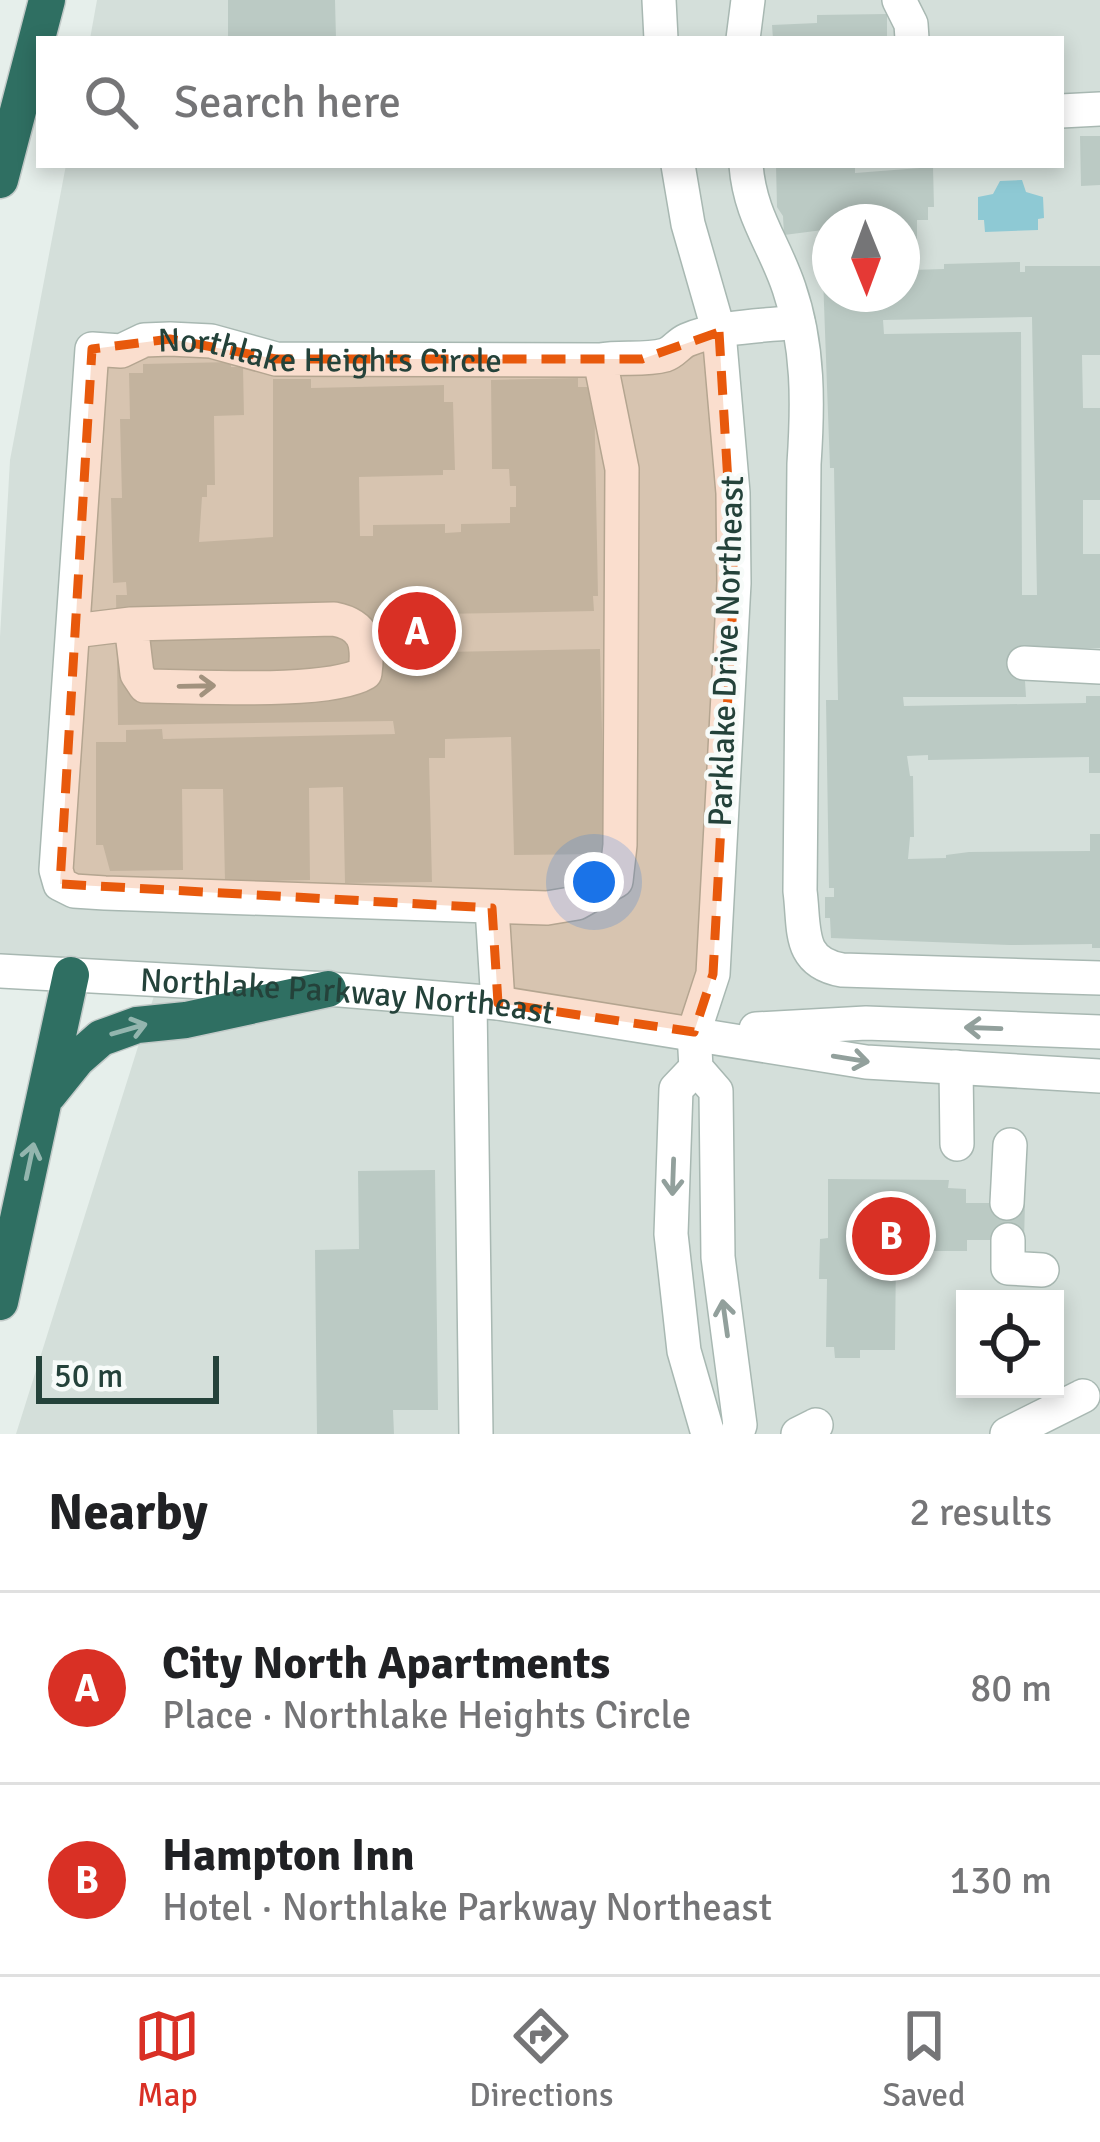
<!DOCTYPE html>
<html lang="en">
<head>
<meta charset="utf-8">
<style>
  :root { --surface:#fff; --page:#f2f2f2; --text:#202124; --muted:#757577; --line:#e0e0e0; --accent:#d93025 }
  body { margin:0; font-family:Signika,sans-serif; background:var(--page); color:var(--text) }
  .controls { position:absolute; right:36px; bottom:36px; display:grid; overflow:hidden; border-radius:0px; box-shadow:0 6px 18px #0003 }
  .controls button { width:108px; height:108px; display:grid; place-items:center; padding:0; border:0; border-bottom:3px solid var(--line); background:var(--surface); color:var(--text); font:60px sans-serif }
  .compass { position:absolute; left:812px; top:204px; width:108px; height:108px; border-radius:50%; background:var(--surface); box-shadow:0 6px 18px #0003; rotate:179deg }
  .scale { position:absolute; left:36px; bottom:30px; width:183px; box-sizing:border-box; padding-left:12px; border:6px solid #24423a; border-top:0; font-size:33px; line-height:42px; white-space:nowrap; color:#24423a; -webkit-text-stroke:9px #f7fbf9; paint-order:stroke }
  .you { position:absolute; left:594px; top:882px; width:42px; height:42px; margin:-30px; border:9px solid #fff; border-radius:50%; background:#1a73e8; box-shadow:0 0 0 18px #1a73e833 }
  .badge { display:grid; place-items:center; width:78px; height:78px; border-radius:50%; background:var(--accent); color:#fff; font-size:39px; font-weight:700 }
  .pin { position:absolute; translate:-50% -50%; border:6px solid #fff; box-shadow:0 3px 12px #0006 }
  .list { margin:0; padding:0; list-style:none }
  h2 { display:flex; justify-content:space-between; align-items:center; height:156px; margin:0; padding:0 48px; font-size:51px }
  h2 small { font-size:39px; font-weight:400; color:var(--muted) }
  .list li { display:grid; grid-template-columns:78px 1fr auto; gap:36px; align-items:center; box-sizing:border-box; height:192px; padding:0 48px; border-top:3px solid var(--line) }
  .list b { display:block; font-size:45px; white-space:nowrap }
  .list p { margin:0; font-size:39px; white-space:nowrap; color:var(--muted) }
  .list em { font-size:39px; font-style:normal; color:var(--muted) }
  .icon { flex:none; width:66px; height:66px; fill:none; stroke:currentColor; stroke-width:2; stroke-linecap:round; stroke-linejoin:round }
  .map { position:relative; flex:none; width:1100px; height:1434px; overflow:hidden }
  .search { position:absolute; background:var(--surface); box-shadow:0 6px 18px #0003; left:36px; right:36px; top:36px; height:132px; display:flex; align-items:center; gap:30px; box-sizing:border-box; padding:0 42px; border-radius:0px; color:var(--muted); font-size:45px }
  .sheet { height:540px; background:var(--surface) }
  nav { display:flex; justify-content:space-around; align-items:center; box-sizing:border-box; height:168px; border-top:3px solid var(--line); background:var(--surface); font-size:33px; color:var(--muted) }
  nav a { display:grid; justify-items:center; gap:6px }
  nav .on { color:var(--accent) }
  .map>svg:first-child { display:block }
</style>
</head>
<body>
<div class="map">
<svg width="1100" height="1434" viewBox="0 0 1100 1434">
  <rect width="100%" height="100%" fill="#e6efeb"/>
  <path fill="#d4dfda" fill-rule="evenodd" d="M 97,0 L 1100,0 L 1100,1434 L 16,1434 L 159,980 L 0,968 L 0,637 L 10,460 L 66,165 L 1061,165 L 1061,39 L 90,39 ZM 830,222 L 902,222 L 902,294 L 830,294 ZM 965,1299 L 1055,1299 L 1055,1389 L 965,1389 Z"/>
  <path fill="#8ec9d4" d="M 1022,180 L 1026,192 L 1043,197 L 1044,218 L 1038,219 L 1038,230 L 985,232 L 984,220 L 978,220 L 978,197 L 993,194 L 1000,181 Z"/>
  <path fill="#bbcac4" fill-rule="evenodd" d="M 228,0 L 335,0 L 336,39 L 228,39 Z
    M 887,14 L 887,39 L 773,39 L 772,25 L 817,23 L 817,15 Z
    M 1080,136 L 1100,136 L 1100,185 L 1081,186 Z
    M 776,165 L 855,165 L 855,173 L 933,167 L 934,207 L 928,207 L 928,220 L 917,220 L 917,247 L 911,247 L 911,270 L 944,269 L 944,264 L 1020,262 L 1020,272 L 1025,272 L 1025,266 L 1100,266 L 1100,355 L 1082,355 L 1083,408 L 1100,408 L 1100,500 L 1083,500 L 1083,554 L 1100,554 L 1100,648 L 1023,649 L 1026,697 L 903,697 L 904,706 L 1086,703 L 1086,696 L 1100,696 L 1100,773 L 1089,773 L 1089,757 L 928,760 L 928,755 L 907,756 L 910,776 L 913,776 L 914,837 L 910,837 L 908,859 L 946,858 L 946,855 L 969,852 L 1090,851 L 1090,834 L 1100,834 L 1100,948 L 1092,948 L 1092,944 L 1009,945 L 831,938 L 830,918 L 825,918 L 825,897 L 834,897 L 834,888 L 829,888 L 826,700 L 838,700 L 834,468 L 830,468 L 823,277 L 830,277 L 830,294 L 902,294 L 902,222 L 830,222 L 830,256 L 824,256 L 823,230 L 784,235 L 783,216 L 777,207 ZM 1032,317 L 1037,595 L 1022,595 L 1021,332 L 884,334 L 883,320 Z
    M 231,362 L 231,367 L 243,367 L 244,415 L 214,416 L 215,485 L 207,485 L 207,497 L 202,497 L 199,542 L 273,537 L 273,379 L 311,379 L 311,388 L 444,385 L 444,402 L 453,402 L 455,470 L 443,470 L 443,475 L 359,477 L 360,536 L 373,536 L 373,525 L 445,524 L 445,533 L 461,532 L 461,524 L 510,523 L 510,507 L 516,507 L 516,486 L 510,486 L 509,469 L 492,469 L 491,380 L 578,378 L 578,387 L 594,387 L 598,596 L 593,596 L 594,611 L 442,614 L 443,652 L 600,649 L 605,854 L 514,855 L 511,737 L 445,739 L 445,758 L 429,758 L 432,882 L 345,883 L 343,787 L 309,788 L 310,880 L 225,882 L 223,789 L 182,789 L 183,870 L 110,871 L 103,845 L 96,845 L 96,742 L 126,742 L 126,730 L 162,729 L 163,739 L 395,734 L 393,721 L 118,725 L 116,595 L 127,595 L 126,582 L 113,583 L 111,498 L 122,498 L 120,419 L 130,419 L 129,373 L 143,373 L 143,364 Z
    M 435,1170 L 438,1410 L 393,1410 L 394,1434 L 317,1434 L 315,1250 L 359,1249 L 358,1171 Z
    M 828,1179 L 949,1180 L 948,1188 L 966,1189 L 966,1203 L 1025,1203 L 1024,1240 L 967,1240 L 967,1251 L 896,1251 L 895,1350 L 860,1350 L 860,1358 L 835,1358 L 834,1347 L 826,1347 L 827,1279 L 819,1279 L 820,1239 L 828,1238 Z"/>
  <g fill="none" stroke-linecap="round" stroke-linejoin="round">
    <g stroke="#a8b8b2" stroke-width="36">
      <g id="minor">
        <path d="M 659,0 L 661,39"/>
        <path d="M 899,0 L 911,24 L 912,39"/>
        <path d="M 743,39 L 748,0"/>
        <path d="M 1061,111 L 1100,109"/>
        <path d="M 678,165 L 688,224 L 719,332 L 733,493 L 734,583 L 713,974 L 694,1032 L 696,1068 L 716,1091 L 718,1257 L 740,1425 L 737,1434"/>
        <path d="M 746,165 C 750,216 774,243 789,288 C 809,346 808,405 804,464 L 800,891 C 805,929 797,962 842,970 L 1100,978"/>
        <path id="s1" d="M 600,360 L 622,469 L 620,845 L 616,881 L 577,903 L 547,908 L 105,893 L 74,891 L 60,884 L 56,870 L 92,349 L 121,351 L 144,340 L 170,339 L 211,341 L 276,359 L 600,360 C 622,356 643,361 665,355 C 674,352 678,344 687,340 C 720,326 763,326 798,322"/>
        <path d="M 74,631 L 131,624 L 334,619 C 365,625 369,643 365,673 C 328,695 194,686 145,686 L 137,674 L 131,624"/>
        <path d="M 1024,663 L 1100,667"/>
        <path d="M 492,908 L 498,1003"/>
        <path id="s2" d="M 0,971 L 328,989 L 498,1003 L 866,1062 L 1100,1076"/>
        <path d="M 470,1002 L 476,1434"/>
        <path d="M 756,1029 L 866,1023 L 1100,1032"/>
        <path d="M 956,1067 L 957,1144"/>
        <path d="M 696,1068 L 676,1089 L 671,1234 L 684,1351 L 708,1434"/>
        <path d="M 1007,1203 L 1010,1145"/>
        <path d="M 1008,1240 L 1008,1268 L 1042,1270"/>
        <path d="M 798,1434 L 816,1425"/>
        <path d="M 1007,1434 L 1083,1396"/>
      </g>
    </g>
    <g stroke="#c2cac8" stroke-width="39">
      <path id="highway" d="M 0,180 L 47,0
        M 48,1095 L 77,1059 L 101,1038 L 137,1025 L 186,1020 L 328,989
        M 0,1302 L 71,975"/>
    </g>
    <use href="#minor" stroke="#fff" stroke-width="33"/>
    <use href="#highway" stroke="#2f6f62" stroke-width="36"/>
  </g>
  <defs><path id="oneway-shaft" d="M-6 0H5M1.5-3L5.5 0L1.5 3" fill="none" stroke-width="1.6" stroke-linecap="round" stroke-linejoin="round" transform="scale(3)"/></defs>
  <g stroke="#92a09c">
    <use href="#oneway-shaft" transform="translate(197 686) rotate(-1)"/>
    <use href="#oneway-shaft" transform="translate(983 1028) rotate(-178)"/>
    <use href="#oneway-shaft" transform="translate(851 1059) rotate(9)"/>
    <use href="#oneway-shaft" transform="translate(673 1177) rotate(92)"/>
    <use href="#oneway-shaft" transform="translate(725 1318) rotate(-98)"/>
  </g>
  <g stroke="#93b5ae">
    <use href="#oneway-shaft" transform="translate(129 1029) rotate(-16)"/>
    <use href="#oneway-shaft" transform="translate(30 1161) rotate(-78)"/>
  </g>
  <path fill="#e8590c" fill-opacity="0.2" stroke="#e8590c" stroke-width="9" stroke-dasharray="24 15" stroke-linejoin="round" d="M 719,332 L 734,583 L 713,974 L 694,1032 L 498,1003 L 492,908 L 60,884 L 92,349 L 170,339 L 276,359 L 642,359 Z"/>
  <g text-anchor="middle" stroke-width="9" stroke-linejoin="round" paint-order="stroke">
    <g font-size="33" fill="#24423a" stroke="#f7fbf9">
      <text dy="12" stroke="none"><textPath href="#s1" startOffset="1866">Northlake Heights Circle</textPath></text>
      <text transform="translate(725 651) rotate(-88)" y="12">Parklake Drive Northeast</text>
      <text dy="12" stroke="none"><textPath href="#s2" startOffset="348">Northlake Parkway Northeast</textPath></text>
    </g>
  </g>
</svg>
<div class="controls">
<button><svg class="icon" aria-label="locate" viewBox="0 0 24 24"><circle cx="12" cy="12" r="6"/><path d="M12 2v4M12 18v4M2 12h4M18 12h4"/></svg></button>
</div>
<svg class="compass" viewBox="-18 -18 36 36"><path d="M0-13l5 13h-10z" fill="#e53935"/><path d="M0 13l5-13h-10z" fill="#757577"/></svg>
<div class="scale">50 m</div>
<div class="you"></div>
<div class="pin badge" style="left:417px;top:631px">A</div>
<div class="pin badge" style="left:891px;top:1236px">B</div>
<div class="search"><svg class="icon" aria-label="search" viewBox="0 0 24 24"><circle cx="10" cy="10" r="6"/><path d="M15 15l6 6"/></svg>Search here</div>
</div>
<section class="sheet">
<h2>Nearby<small>2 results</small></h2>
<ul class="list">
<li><span class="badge">A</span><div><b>City North Apartments</b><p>Place · Northlake Heights Circle</p></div><em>80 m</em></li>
<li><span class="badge">B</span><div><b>Hampton Inn</b><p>Hotel · Northlake Parkway Northeast</p></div><em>130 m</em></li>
</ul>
</section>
<nav>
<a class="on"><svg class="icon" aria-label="map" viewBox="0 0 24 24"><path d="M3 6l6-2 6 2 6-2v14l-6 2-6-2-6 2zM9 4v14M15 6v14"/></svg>Map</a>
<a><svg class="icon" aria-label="directions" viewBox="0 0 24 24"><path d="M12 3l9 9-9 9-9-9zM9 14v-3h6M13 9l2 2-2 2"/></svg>Directions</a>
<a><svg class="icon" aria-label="saved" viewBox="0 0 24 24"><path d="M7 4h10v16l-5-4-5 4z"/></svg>Saved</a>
</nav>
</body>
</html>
